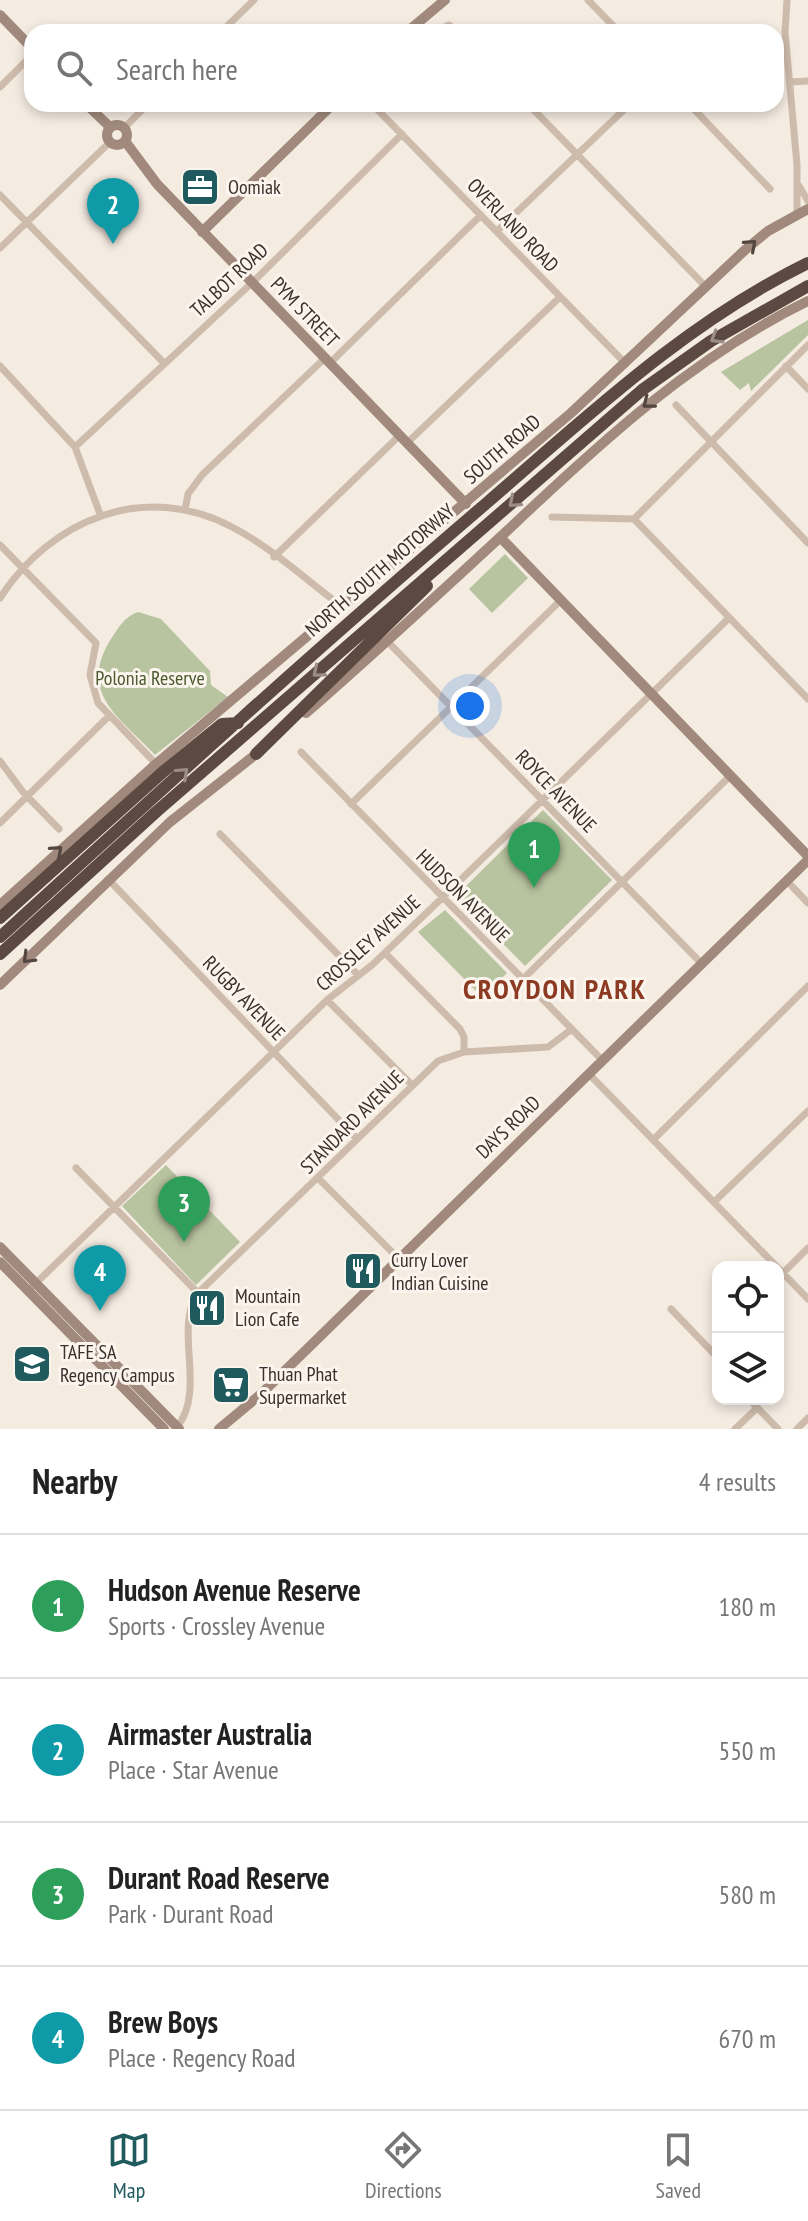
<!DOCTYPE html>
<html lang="en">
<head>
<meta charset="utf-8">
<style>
  :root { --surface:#fff; --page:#f2f2f2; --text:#222; --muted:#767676; --line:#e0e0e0; --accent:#1f5a5e }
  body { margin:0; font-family:"PT Sans Narrow",sans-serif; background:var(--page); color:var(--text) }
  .controls { position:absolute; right:24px; bottom:24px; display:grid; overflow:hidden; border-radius:16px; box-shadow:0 4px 12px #0003 }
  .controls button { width:72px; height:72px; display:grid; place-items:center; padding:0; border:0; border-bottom:2px solid var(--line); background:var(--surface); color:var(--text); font:40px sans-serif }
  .you { position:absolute; left:470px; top:706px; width:28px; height:28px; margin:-20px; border:6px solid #fff; border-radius:50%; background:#1a73e8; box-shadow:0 0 0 12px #1a73e833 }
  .badge { display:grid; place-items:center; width:52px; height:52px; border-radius:50%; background:var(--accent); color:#fff; font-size:26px; font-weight:700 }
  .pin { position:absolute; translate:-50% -66px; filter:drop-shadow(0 2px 4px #0008) }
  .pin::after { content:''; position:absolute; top:42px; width:28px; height:24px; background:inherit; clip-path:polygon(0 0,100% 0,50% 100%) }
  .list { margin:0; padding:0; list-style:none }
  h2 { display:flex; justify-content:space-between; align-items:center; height:104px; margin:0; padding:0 32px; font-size:34px }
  h2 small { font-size:26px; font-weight:400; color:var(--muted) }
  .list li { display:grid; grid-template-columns:52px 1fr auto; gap:24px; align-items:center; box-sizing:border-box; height:144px; padding:0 32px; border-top:2px solid var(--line) }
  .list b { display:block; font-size:30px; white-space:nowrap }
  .list p { margin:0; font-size:26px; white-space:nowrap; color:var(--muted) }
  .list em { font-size:26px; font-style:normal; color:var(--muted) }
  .icon { flex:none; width:44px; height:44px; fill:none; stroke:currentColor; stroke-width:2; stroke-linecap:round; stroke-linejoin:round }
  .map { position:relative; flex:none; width:808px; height:1429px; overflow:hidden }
  .search { position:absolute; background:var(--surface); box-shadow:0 4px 12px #0003; left:24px; right:24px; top:24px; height:88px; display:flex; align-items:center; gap:20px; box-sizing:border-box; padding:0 28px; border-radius:24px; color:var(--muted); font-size:30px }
  .sheet { height:680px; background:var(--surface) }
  nav { display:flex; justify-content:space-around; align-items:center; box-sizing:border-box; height:112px; border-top:2px solid var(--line); background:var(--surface); font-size:22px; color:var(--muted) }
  nav a { display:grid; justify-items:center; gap:4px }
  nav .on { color:var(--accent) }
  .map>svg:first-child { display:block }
</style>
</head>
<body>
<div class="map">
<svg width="808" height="1429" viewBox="0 0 808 1429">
  <rect width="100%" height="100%" fill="#f4ebe1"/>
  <path fill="#b8c4a0" d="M 808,320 L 808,335 L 751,391 L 749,383 L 740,390 L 721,372 Z
    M 505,554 L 528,578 L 492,613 L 469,589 Z
    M 138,612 L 161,619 L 210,671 L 211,685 L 228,697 L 155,755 C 120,718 77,693 111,639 C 119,627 124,617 138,612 Z
    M 543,810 L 612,880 L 525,966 L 456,896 Z
    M 445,910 L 507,973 L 482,997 L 418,932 Z
    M 166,1165 L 240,1242 L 196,1285 L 122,1206 Z"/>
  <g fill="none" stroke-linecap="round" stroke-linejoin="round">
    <path stroke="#cdbbac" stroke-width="7" d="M 588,0 L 619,32
      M 787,0 L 785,32 L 797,165 L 797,214
      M 221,32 L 254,0
      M 435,32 L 449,25 L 459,32
      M 790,82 L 808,81
      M 0,87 L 32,55
      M 372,104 L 626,364
      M 528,104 L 706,287
      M 689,104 L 770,189
      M 124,128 L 148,104
      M 799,186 L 808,201
      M 0,195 L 164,363
      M 497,231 L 630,104
      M 0,248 L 110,142
      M 330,363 L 481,215
      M 0,366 L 75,447 L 100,514
      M 786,366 L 808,389
      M 676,405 L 808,543
      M 407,443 L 560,297
      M 75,447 L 256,279 L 402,134
      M 185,510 L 188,494 L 202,475 L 325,358
      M 552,517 L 634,519 L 808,699
      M 634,519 L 808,345
      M 0,545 L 96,643 L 90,675 L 98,703 L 156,764
      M 274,557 L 400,435
      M 0,598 C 51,519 145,481 232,527 C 269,546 303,577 336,602 L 341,609
      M 388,642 L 701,963
      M 301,752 L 603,1061
      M 0,761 L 23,792 L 59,829
      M 351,804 L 560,601
      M 0,823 L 109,716
      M 220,834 L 358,975
      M 108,879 L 357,1139
      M 787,881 L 808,903
      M 385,953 L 460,1029 L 464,1037 L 464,1052
      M 523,979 L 730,776
      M 327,1000 L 412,1085
      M 589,1074 L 777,1267
      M 653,1140 L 808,986
      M 76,1168 L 198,1293
      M 318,1178 L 399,1259
      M 714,1202 L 808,1111
      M 778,1268 L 808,1299
      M 783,1273 L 808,1248
      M 33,1286 L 327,1000 L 372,965 L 439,901 L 728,619
      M 671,1309 L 718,1358
      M 749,1399 L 778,1429
      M 177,1427 C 207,1390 173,1328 198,1293 L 438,1061 L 464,1052 L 548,1047 L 572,1029
      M 735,1429 L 757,1408
      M 797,1429 L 808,1418"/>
    <path stroke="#a18a7d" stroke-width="10" d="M 0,15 L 32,48
      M 407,32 L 445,0
      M 86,104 L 110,127
      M107 135a10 10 0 1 1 20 0a10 10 0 1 1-20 0Z
      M 125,141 L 157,184 L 466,504
      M 202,232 L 333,104
      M 500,537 L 808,856
      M 306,713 C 375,653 442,591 509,529 C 601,442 693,357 808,301
      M 0,905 L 156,764 L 571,413 L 745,250 L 768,231 L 808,209
      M 0,985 L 170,822 L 260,751
      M 0,1247 L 179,1429
      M 0,1262 L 164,1429
      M 219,1429 L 261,1394 L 808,860"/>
    <path stroke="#5c4a42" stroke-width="12" d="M 256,754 L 427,586
      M 0,918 L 164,771 L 222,724 L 238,723
      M 0,937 C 161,790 323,643 489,501 C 590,414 687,322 808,263
      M 0,954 L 156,812 L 642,390 L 711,341 L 808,286"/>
  </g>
  <defs><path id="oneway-chevron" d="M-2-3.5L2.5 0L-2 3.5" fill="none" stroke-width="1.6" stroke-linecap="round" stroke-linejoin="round" transform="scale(2)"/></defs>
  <g stroke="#544640">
    <use href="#oneway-chevron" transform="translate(751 245) rotate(-41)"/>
    <use href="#oneway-chevron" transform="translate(648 403) rotate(142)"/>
    <use href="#oneway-chevron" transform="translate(57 851) rotate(-41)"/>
    <use href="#oneway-chevron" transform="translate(28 958) rotate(135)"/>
  </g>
  <g stroke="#9c8e87">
    <use href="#oneway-chevron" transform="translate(716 338) rotate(148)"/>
    <use href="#oneway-chevron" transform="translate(514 502) rotate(139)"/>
    <use href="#oneway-chevron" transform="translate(318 672) rotate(140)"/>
    <use href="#oneway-chevron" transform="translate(183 773) rotate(-42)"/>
  </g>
  <defs>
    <g id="office-square" transform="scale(2)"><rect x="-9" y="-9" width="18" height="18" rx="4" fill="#1f5a5e" stroke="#fbf5ee"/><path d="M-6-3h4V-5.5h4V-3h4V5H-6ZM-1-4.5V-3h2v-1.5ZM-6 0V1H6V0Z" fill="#fff"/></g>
    <g id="restaurant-square" transform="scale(2)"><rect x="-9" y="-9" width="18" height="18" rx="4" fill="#1f5a5e" stroke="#fbf5ee"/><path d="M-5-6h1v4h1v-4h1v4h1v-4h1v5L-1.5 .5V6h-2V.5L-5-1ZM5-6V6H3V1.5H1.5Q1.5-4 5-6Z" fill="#fff"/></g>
    <g id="university-square" transform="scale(2)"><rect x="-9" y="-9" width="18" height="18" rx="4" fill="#1f5a5e" stroke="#fbf5ee"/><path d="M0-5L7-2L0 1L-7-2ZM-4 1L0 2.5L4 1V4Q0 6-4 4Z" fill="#fff"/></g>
    <g id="supermarket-square" transform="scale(2)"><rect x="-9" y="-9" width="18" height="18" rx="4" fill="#1f5a5e" stroke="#fbf5ee"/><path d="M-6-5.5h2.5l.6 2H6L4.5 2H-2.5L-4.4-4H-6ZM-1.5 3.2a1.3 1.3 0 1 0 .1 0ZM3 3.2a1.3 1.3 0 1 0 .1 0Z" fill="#fff"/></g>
  </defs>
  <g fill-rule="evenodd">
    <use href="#office-square" x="200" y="187"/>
    <use href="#restaurant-square" x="363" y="1271"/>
    <use href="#restaurant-square" x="207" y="1308"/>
    <use href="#university-square" x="32" y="1364"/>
    <use href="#supermarket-square" x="231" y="1385"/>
  </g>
  <g text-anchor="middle" stroke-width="6" stroke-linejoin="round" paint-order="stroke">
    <g font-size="20" fill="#3b302b" stroke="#fbf5ee" text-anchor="start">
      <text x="228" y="194">Oomiak</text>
      <text x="391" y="1267">Curry Lover<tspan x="391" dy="23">Indian Cuisine</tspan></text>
      <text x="235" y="1303">Mountain<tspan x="235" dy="23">Lion Cafe</tspan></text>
      <text x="60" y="1359">TAFE SA<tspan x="60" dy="23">Regency Campus</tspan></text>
      <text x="259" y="1381">Thuan Phat<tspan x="259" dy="23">Supermarket</tspan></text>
    </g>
    <g font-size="20" fill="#3b302b" stroke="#fbf5ee">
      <text transform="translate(513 225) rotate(46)" y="7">OVERLAND ROAD</text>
      <text transform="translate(229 280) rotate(-43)" y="7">TALBOT ROAD</text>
      <text transform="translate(305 312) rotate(46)" y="7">PYM STREET</text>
      <text transform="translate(502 449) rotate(-41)" y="7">SOUTH ROAD</text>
      <text transform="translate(380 570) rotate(-41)" y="7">NORTH SOUTH MOTORWAY</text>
      <text transform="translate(556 791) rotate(46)" y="7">ROYCE AVENUE</text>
      <text transform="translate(463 896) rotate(45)" y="7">HUDSON AVENUE</text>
      <text transform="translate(368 943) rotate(-42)" y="7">CROSSLEY AVENUE</text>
      <text transform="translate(244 998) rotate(46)" y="7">RUGBY AVENUE</text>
      <text transform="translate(352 1122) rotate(-45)" y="7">STANDARD AVENUE</text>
      <text transform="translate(508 1127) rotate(-44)" y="7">DAYS ROAD</text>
    </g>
    <g font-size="20" fill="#4a5a2e" stroke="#fbf5ee">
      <text x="150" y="685">Polonia Reserve</text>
    </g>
    <g font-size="28" font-weight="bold" letter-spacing="2" fill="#8c3b22" stroke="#fbf5ee">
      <text x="555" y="999">CROYDON PARK</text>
    </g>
  </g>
</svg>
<div class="controls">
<button><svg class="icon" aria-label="locate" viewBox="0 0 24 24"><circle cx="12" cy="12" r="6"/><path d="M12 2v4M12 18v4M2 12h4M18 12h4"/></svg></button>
<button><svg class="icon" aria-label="layers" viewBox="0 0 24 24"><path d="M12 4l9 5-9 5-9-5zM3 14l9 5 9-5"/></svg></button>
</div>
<div class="you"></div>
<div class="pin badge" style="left:534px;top:888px;background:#2e9e5b">1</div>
<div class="pin badge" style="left:113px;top:244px;background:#0f9aa8">2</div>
<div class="pin badge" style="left:184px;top:1242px;background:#2e9e5b">3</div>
<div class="pin badge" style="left:100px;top:1311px;background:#0f9aa8">4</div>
<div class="search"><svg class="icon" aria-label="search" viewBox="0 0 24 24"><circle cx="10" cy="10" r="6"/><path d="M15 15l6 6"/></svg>Search here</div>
</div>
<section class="sheet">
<h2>Nearby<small>4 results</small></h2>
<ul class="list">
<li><span class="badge" style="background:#2e9e5b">1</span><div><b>Hudson Avenue Reserve</b><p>Sports · Crossley Avenue</p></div><em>180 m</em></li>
<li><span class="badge" style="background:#0f9aa8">2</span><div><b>Airmaster Australia</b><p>Place · Star Avenue</p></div><em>550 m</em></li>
<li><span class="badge" style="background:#2e9e5b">3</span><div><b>Durant Road Reserve</b><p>Park · Durant Road</p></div><em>580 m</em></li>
<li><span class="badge" style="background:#0f9aa8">4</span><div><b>Brew Boys</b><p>Place · Regency Road</p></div><em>670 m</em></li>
</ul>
</section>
<nav>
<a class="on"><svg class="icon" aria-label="map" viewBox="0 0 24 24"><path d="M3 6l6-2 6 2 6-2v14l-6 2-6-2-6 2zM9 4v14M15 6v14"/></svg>Map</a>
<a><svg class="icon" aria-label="directions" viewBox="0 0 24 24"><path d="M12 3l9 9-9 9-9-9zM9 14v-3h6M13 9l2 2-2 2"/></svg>Directions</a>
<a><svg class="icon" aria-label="saved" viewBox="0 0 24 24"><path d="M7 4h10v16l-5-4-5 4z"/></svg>Saved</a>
</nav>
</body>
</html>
